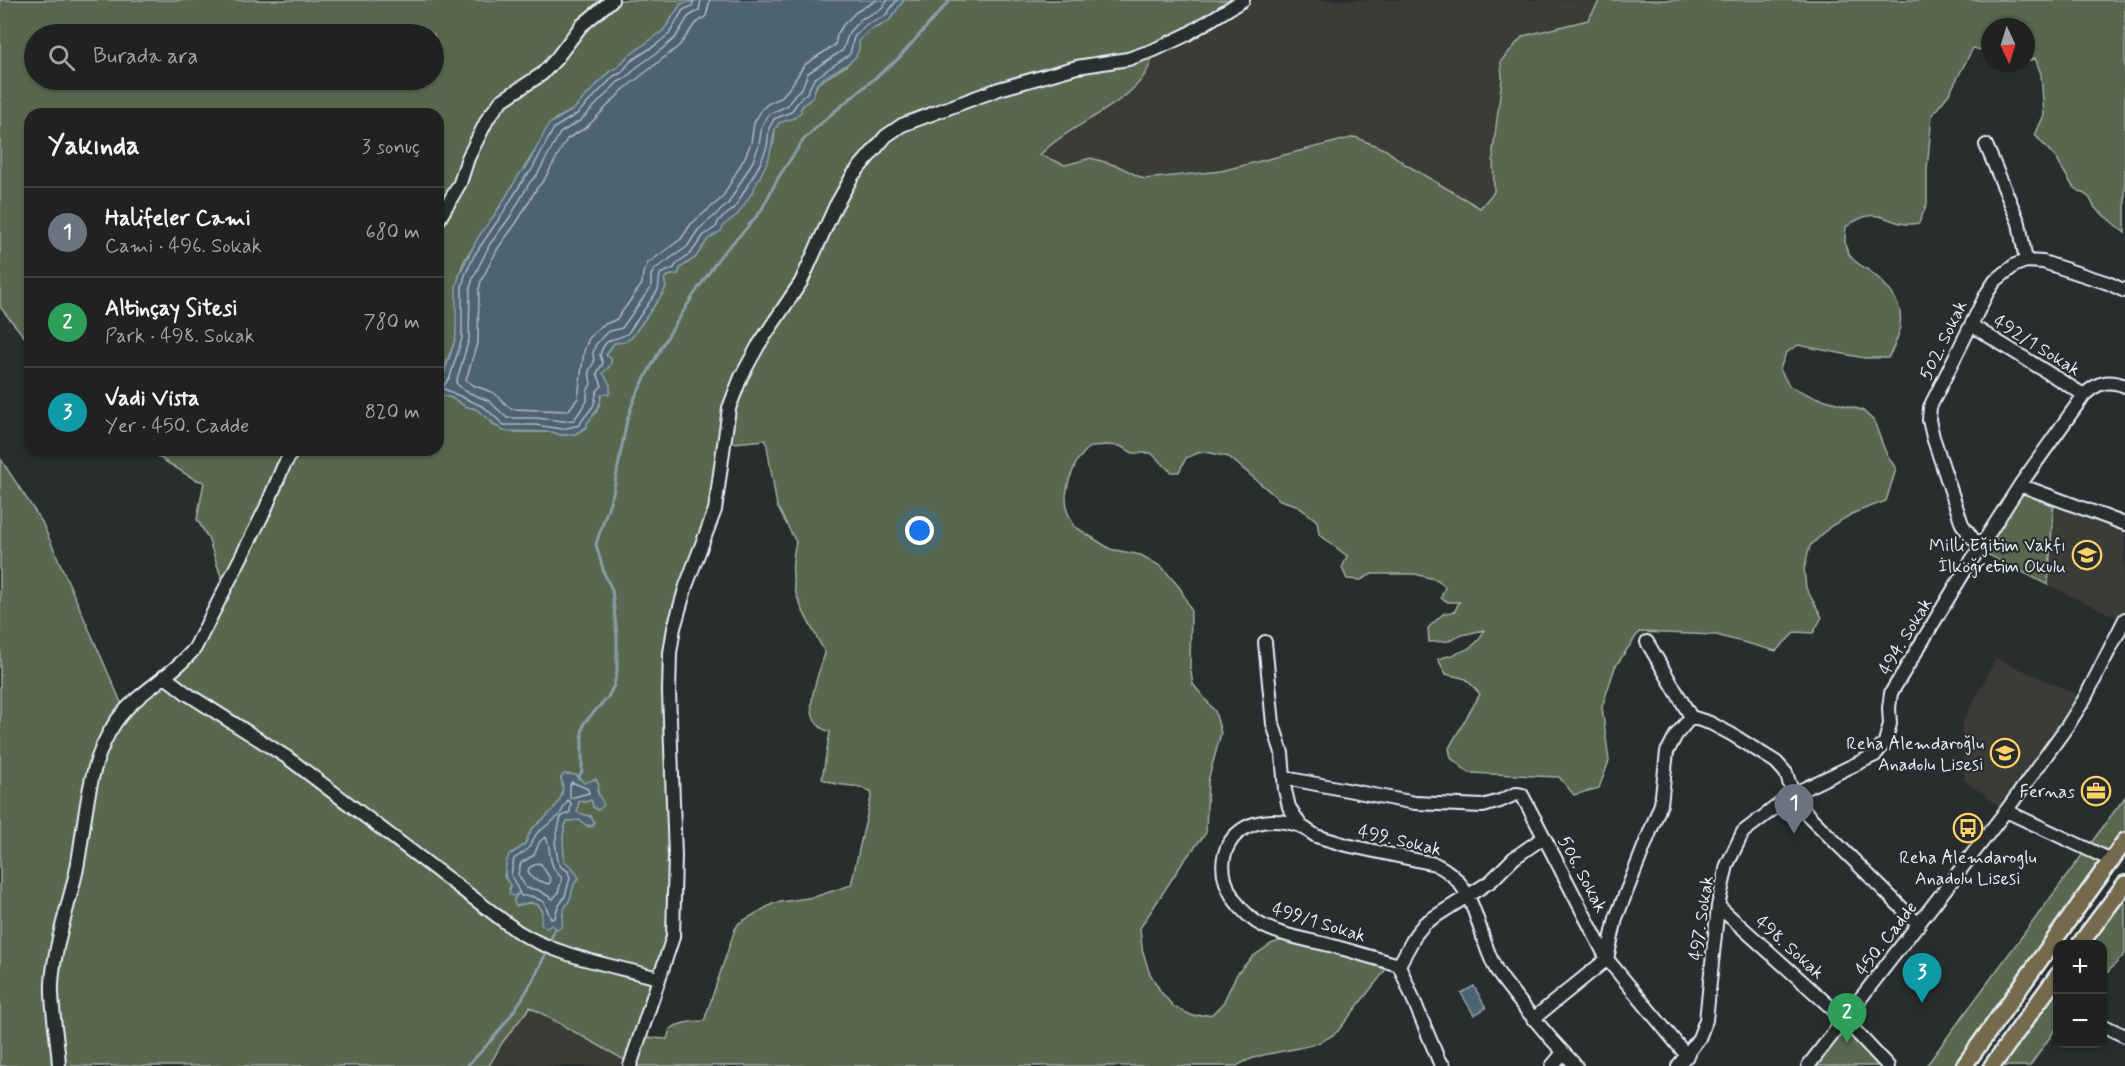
<!DOCTYPE html>
<html lang="tr">
<head>
<meta charset="utf-8">
<style>
  :root { --surface:#202222; --page:#282a2a; --text:#f1f3f6; --muted:#a2a4a5; --line:#3d3f40; --accent:#b45309 }
  body { margin:0; font-family:Mynerve,sans-serif; background:var(--page); color:var(--text) }
  .controls { position:absolute; right:18px; bottom:18px; display:grid; overflow:hidden; border-radius:12px; box-shadow:0 2px 4px #0004 }
  .controls button { width:54px; height:54px; display:grid; place-items:center; padding:0; border:0; border-bottom:2px solid var(--line); background:var(--surface); color:var(--text); font:30px sans-serif }
  .compass { position:absolute; left:1981px; top:18px; width:54px; height:54px; border-radius:50%; background:var(--surface); box-shadow:0 2px 4px #0004; rotate:176deg }
  .you { position:absolute; left:920px; top:531px; width:21px; height:21px; margin:-15px; border:4px solid #fff; border-radius:50%; background:#1a73e8; box-shadow:0 0 0 9px #1a73e833 }
  .badge { display:grid; place-items:center; width:39px; height:39px; border-radius:50%; background:var(--accent); color:#fff; font-size:20px; font-weight:700 }
  .pin { position:absolute; translate:-50% -50px; filter:drop-shadow(0 2px 3px #0008) }
  .pin::after { content:''; position:absolute; top:32px; width:21px; height:18px; background:inherit; clip-path:polygon(0 0,100% 0,50% 100%) }
  .list { margin:0; padding:0; list-style:none }
  h2 { display:flex; justify-content:space-between; align-items:center; height:78px; margin:0; padding:0 24px; font-size:26px }
  h2 small { font-size:20px; font-weight:400; color:var(--muted) }
  .list li { display:grid; grid-template-columns:39px 1fr auto; gap:18px; align-items:center; box-sizing:border-box; height:90px; padding:0 24px; border-top:2px solid var(--line) }
  .list b { display:block; font-size:22px; white-space:nowrap }
  .list p { margin:0; font-size:20px; white-space:nowrap; color:var(--muted) }
  .list em { font-size:20px; font-style:normal; color:var(--muted) }
  .icon { flex:none; width:33px; height:33px; fill:none; stroke:currentColor; stroke-width:2; stroke-linecap:round; stroke-linejoin:round }
  .map { position:relative; flex:none; width:2125px; height:1066px; overflow:hidden }
  .search { position:absolute; background:var(--surface); box-shadow:0 2px 4px #0004; left:24px; top:24px; width:420px; height:66px; display:flex; align-items:center; gap:15px; box-sizing:border-box; padding:0 21px; border-radius:33px; color:var(--muted); font-size:22px }
  .panel { position:absolute; background:var(--surface); box-shadow:0 2px 4px #0004; left:24px; top:108px; width:420px; height:348px; border-radius:18px }
  .map>svg:first-child { display:block }
</style>
</head>
<body>
<div class="map">
<svg width="2125" height="1066" viewBox="0 0 2125 1066">
  <rect width="100%" height="100%" fill="#2a2d2e"/>
  <filter id="ink" filterUnits="userSpaceOnUse"><feTurbulence type="fractalNoise" baseFrequency=".0167" numOctaves="2"/><feDisplacementMap in="SourceGraphic" scale="12" xChannelSelector="R" yChannelSelector="G"/><feConvolveMatrix kernelMatrix="1 2 1 2 8 2 1 2 1" color-interpolation-filters="sRGB"/></filter>
  <g filter="url(#ink)">
    <path fill="#3b3a37" d="M 1243,0 L 1600,0 L 1588,20 L 1523,36 L 1501,60 L 1502,79 L 1493,151 L 1494,192 L 1481,208 L 1405,164 L 1386,150 L 1355,137 L 1221,171 L 1143,179 L 1118,166 L 1078,160 L 1065,165 L 1040,155 L 1070,130 L 1111,105 L 1154,50 Z
      M 2054,498 L 2125,524 L 2124,621 L 2048,585 Z
      M 1996,658 L 2085,698 L 2006,811 L 1964,780 L 1961,726 Z
      M 529,1007 L 630,1063 L 630,1066 L 489,1066 L 502,1043 Z"/>
    <path fill="#596850" stroke="#a0aca4" stroke-width="1.5" fill-rule="evenodd" d="M 0,0 L 700,0 L 681,4 L 664,30 L 626,58 L 617,68 L 610,71 L 573,110 L 555,119 L 475,246 C 451,269 459,305 456,335 C 455,344 450,353 447,361 C 444,370 445,376 438,382 L 438,114 L 30,114 L 30,344 L 0,307 ZM 34,34 L 434,34 L 434,80 L 34,80 Z
      M 904,0 L 1243,0 L 1154,50 C 1147,103 1073,119 1040,155 L 1065,165 L 1091,158 L 1118,166 L 1144,179 L 1221,171 L 1355,137 L 1386,150 L 1405,164 L 1480,208 L 1494,192 L 1493,151 L 1502,79 L 1501,61 L 1523,36 L 1588,20 L 1600,0 L 2125,0 L 2125,233 L 2095,208 L 2089,197 L 2073,187 L 2056,158 L 2035,135 L 2044,115 L 2041,74 L 2035,58 L 2026,62 L 2026,27 L 1990,27 L 1990,52 L 1973,48 L 1949,94 L 1932,115 L 1927,170 L 1927,204 L 1919,223 C 1888,230 1882,200 1846,227 C 1845,237 1843,245 1849,254 C 1853,262 1864,267 1871,272 C 1904,298 1909,322 1888,358 L 1864,358 L 1798,345 L 1786,353 L 1780,369 L 1789,386 L 1811,396 L 1862,410 L 1874,421 L 1885,451 L 1896,469 L 1886,501 L 1856,512 L 1831,526 L 1810,546 L 1804,569 L 1806,588 L 1822,617 L 1813,633 L 1795,632 L 1776,651 L 1716,635 L 1639,632 L 1615,667 L 1602,707 L 1609,761 L 1599,788 L 1574,795 L 1559,777 L 1469,773 L 1451,758 L 1449,748 L 1480,694 L 1466,679 L 1446,674 L 1438,659 C 1455,654 1478,650 1484,630 L 1462,635 L 1449,641 L 1429,642 L 1428,628 L 1443,614 L 1455,611 L 1459,602 L 1448,602 L 1441,598 L 1445,587 L 1438,580 L 1415,574 L 1372,574 L 1361,580 L 1347,579 L 1342,568 L 1347,556 L 1319,534 L 1317,521 L 1296,505 L 1280,500 L 1229,457 L 1206,452 L 1198,453 L 1186,458 L 1179,472 L 1171,472 L 1151,453 L 1133,453 L 1120,446 L 1104,445 L 1088,448 L 1077,461 L 1069,480 L 1066,495 L 1067,511 L 1074,526 L 1110,549 L 1141,555 L 1162,567 L 1180,588 L 1191,610 L 1190,667 L 1193,684 L 1215,711 L 1221,733 L 1208,781 L 1206,833 L 1183,862 L 1140,928 L 1142,948 L 1149,972 L 1161,992 L 1174,1007 L 1193,1016 L 1212,1014 L 1223,1003 L 1237,974 L 1252,957 L 1271,944 L 1295,936 L 1391,963 L 1338,1031 C 1311,1055 1267,1046 1237,1066 L 630,1066 L 630,1063 L 530,1007 L 502,1043 L 489,1066 L 0,1066 L 0,458 L 42,522 L 124,709 L 186,659 L 225,588 L 208,538 L 197,519 L 204,482 L 194,479 L 147,450 L 438,450 L 438,394 L 452,398 L 465,406 L 476,409 L 489,419 L 495,426 L 515,432 L 552,432 L 561,435 L 575,434 L 587,427 L 587,423 L 597,411 L 601,395 L 606,393 L 606,380 L 602,373 C 607,367 612,368 611,359 L 606,355 L 614,343 L 625,342 L 632,337 L 663,293 L 666,287 L 664,279 L 667,276 L 678,274 L 681,267 L 695,258 L 708,239 L 720,231 L 723,225 L 738,214 L 774,142 L 775,129 L 779,123 L 801,108 L 812,97 L 818,83 L 846,66 L 858,41 L 870,30 L 880,26 ZM 766,440 L 777,506 L 796,542 C 784,592 805,612 825,653 C 818,677 796,722 830,732 L 822,779 L 836,784 L 860,787 L 872,793 L 851,885 L 814,897 L 774,903 L 739,923 L 735,929 L 704,1021 C 692,1021 680,1022 670,1029 L 667,1039 L 639,1037 L 675,909 L 674,628 L 721,474 L 723,444 ZM 576,775 L 584,783 L 589,783 L 594,779 L 600,798 L 593,807 L 592,801 L 590,800 L 586,802 L 579,801 L 576,808 L 578,814 L 591,816 L 594,822 L 593,826 L 589,827 L 579,820 L 567,821 C 560,835 564,846 564,861 L 574,870 L 578,880 L 574,884 L 570,899 L 563,911 L 562,927 L 555,927 L 542,916 C 541,899 527,903 515,905 L 514,899 L 519,893 L 509,889 L 511,886 L 504,876 L 509,855 C 513,852 522,848 524,845 C 528,839 528,833 533,828 C 548,815 569,801 561,778 Z
      M 2020,485 L 2054,498 L 2048,585 L 1979,550 Z
      M 2125,797 L 2125,841 L 1964,1066 L 1926,1066 Z
      M 2125,884 L 2125,954 L 2103,977 L 2102,944 L 2080,944 Z
      M 2057,975 L 2057,1027 L 2030,1066 L 1992,1066 Z
      M 1845,1020 L 1888,1066 L 1808,1066 Z"/>
    <path fill="#4d6471" stroke="#8b9ca7" stroke-width="1.5" d="M 700,0 L 904,0 L 889,21 L 870,30 L 859,41 C 862,68 829,67 817,84 C 814,88 815,94 812,98 C 808,101 804,103 801,108 L 801,112 L 794,118 L 779,123 L 775,129 L 769,158 L 752,193 L 738,214 L 724,225 L 721,231 L 708,239 L 695,258 L 681,267 L 678,274 L 667,276 L 664,279 L 666,287 L 663,293 L 632,337 L 625,342 L 614,343 L 606,355 L 611,359 C 612,368 607,367 603,373 L 610,385 L 610,392 L 608,395 L 606,393 L 601,395 C 601,407 595,413 587,423 L 587,427 L 575,434 L 561,435 L 552,432 L 503,431 L 476,409 L 465,406 L 452,398 L 438,394 L 438,382 L 444,375 L 456,337 L 456,287 L 460,273 L 479,236 L 498,210 L 520,173 L 526,168 L 549,124 L 573,110 L 610,71 L 617,68 L 626,58 L 664,30 L 681,4 Z
      M 564,774 L 576,775 L 584,783 L 596,779 L 599,785 L 597,791 L 604,805 L 598,810 L 593,807 L 592,801 L 590,800 L 586,802 L 579,801 L 577,812 L 591,817 L 594,822 L 593,826 L 586,825 L 579,820 L 567,821 C 560,835 564,846 564,861 L 572,867 L 579,878 L 574,884 L 570,899 L 563,911 L 562,927 L 557,929 L 551,925 L 547,928 L 541,924 L 542,910 L 538,905 L 530,902 L 517,906 L 515,905 L 514,899 L 519,893 L 514,896 L 509,894 L 511,886 C 502,877 505,866 509,855 C 513,852 522,848 525,844 C 528,839 528,833 533,828 C 548,815 569,801 561,778 Z
      M 1474,986 L 1486,1008 L 1474,1015 L 1461,993 Z"/>
    <g fill="none" stroke-linecap="round" stroke-linejoin="round">
      <path stroke="#aab9c2" stroke-width="1.5" d="M 694,0 L 692,6 L 683,10 L 669,34 L 657,44 L 631,61 L 621,73 L 614,76 L 577,114 L 554,128 L 531,171 L 525,177 L 503,213 L 475,254 L 465,275 L 462,287 L 462,338 L 450,377 L 442,388 L 484,407 L 504,425 L 535,425 L 562,429 L 580,425 C 582,417 591,412 594,404 C 597,395 594,392 602,386 L 597,373 L 603,363 L 600,355 C 606,334 616,342 628,333 L 658,290 L 660,274 L 674,268 L 678,262 L 691,253 L 704,235 L 716,227 L 719,220 L 734,209 L 760,164 L 767,147 L 769,128 L 774,119 L 791,112 L 801,98 L 807,93 L 814,79 L 850,54 L 854,37 L 866,25 L 885,16 L 897,0
        M 701,0 L 699,10 L 688,17 L 675,38 L 662,49 L 637,67 L 626,78 L 618,82 L 581,120 L 560,133 L 537,175 L 530,182 L 510,217 L 490,244 L 473,278 L 470,288 L 469,339 L 456,383 L 465,391 L 489,401 L 507,418 L 536,418 L 563,421 L 574,420 L 587,401 L 587,392 L 591,384 L 589,371 L 594,362 L 593,353 L 596,344 L 607,332 L 622,328 L 651,287 L 651,275 L 655,269 L 687,247 L 698,230 L 728,204 L 753,161 L 759,145 L 762,125 L 769,114 L 787,106 L 795,94 L 802,88 L 808,73 L 843,50 L 849,32 L 861,19 L 880,10 L 888,0
        M 710,0 L 706,16 L 695,24 L 679,46 L 623,90 L 587,127 L 567,139 L 544,180 L 537,188 L 517,222 L 498,248 L 481,281 L 479,289 L 478,340 L 466,380 L 473,385 L 494,393 L 511,409 L 568,411 L 578,398 L 584,351 L 589,338 L 601,326 L 617,319 L 642,284 L 643,273 L 648,263 L 681,239 L 691,224 L 722,198 L 745,157 L 751,143 L 754,123 L 762,109 L 769,103 L 781,98 L 793,83 L 804,65 L 835,45 L 837,35 L 843,25 L 856,12 L 877,0
        M 572,782 L 588,789 L 589,793 L 570,798 L 570,785 Z
        M 568,800 L 571,803 L 570,812 L 561,817 L 555,842 L 558,861 L 561,867 L 568,871 L 570,878 L 565,896 L 557,909 L 555,918 L 551,919 L 544,902 L 531,896 L 521,896 L 511,875 L 514,859 L 528,849 L 537,833 L 559,816 Z
        M 546,837 C 553,855 546,863 562,878 L 558,893 L 553,899 L 538,890 L 526,888 L 518,874 L 521,863 L 534,855 L 540,841 Z
        M 538,863 L 541,864 L 551,880 L 549,884 L 533,879 L 528,872 L 529,868 Z"/>
      <path stroke="#8b9ca7" stroke-width="3" d="M 578,778 L 582,771 L 582,733 L 584,723 L 608,697 L 614,685 L 617,671 L 617,636 L 612,590 L 604,573 L 596,544 L 613,493 L 627,420 L 635,397 L 663,344 L 693,296 L 721,255 L 744,231 L 761,211 L 778,178 L 804,139 L 828,117 L 898,59 L 950,0
        M 549,944 L 555,928
        M 467,1066 C 500,1034 530,993 547,950"/>
      <g stroke="#e8f1f8" stroke-width="16">
        <path id="minor" d="M 1986,145 L 2019,223 L 2026,261
          M 438,221 L 460,183 L 468,158 L 488,118 L 501,101 L 542,74 L 556,59 L 581,26 L 612,0
          M 1971,325 L 2084,395
          M 2020,485 L 2125,524
          M 1983,543 L 1973,539 L 1962,524 L 1933,437 L 1929,420 L 1930,407 L 1987,293 L 1995,281 L 2015,265 L 2026,261 L 2043,262 L 2108,283 L 2125,291
          M 1265,642 L 1273,724 L 1282,753 L 1285,790 L 1289,807 L 1301,826 L 1316,836 L 1346,845 L 1435,864 C 1479,884 1475,933 1497,971 C 1502,980 1510,988 1516,997 C 1535,1021 1555,1044 1576,1066
          M 1647,642 L 1691,717 L 1710,723 L 1731,734 L 1776,762 L 1786,773 L 1793,794 L 1808,815 L 1919,925
          M 164,676 L 186,693 L 288,758 L 517,931 C 559,957 611,965 658,978
          M 1285,778 L 1415,803 L 1483,806 L 1500,801 L 1516,794 L 1522,795 L 1544,837
          M 2006,811 L 2111,860
          M 1301,826 C 1230,802 1195,870 1251,918 C 1269,934 1309,940 1333,946 C 1355,952 1377,959 1399,965
          M 1718,906 L 1845,1020 L 1888,1066
          M 1399,965 L 1416,934 L 1425,923 L 1491,881 L 1514,858 L 1544,837 L 1607,959 L 1687,1056
          M 1399,965 L 1439,1061 L 1444,1066
          M 1533,1019 L 1607,959 L 1616,918 L 1661,804 L 1667,752 L 1676,735 L 1691,717
          M 2102,1025 L 2125,1036
          M 59,1066 C 58,1039 51,1011 52,984 C 54,945 69,906 77,868 C 86,819 87,764 115,723 C 136,692 172,677 195,648 L 265,510 L 283,467 L 293,450
          M 630,1066 L 673,937 L 675,856 L 669,692 L 670,653 L 674,628 L 686,586 L 715,510 L 729,408 L 741,377 L 758,346 L 801,282 L 835,207 L 853,175 L 886,136 L 902,125 L 999,89 L 1077,67 L 1128,59 L 1154,50 L 1186,35 L 1243,0
          M 1552,1066 L 1563,1053
          M 1678,1066 L 1699,1038 L 1706,1020 L 1718,906 L 1727,865 L 1743,832 L 1793,794 L 1875,755 L 1885,742 L 1890,724 L 1889,708 L 1891,693 L 1966,569 L 2020,485 L 2084,395 C 2097,383 2107,379 2125,386
          M 1808,1066 L 2006,811 L 2068,725 L 2085,698 L 2125,619"/>
      </g>
      <g stroke="#e8f1f8" stroke-width="20">
        <path id="major" d="M 2080,944 L 2125,884
          M 1964,1066 L 2125,841
          M 1992,1066 L 2058,975"/>
      </g>
      <use href="#minor" stroke="#2a2d2e" stroke-width="12"/>
      <use href="#major" stroke="#746b4b" stroke-width="15"/>
    </g>
  </g>
  <defs>
    <g id="school-ring" transform="scale(1.5)"><circle r="9.5" fill="#2a2d2e" stroke="#ffd166" stroke-width="1.5"/><path d="M0-5L7-2L0 1L-7-2ZM-4 1L0 2.5L4 1V4Q0 6-4 4Z" fill="#ffd166"/></g>
    <g id="office-ring" transform="scale(1.5)"><circle r="9.5" fill="#2a2d2e" stroke="#ffd166" stroke-width="1.5"/><path d="M-6-3h4V-5.5h4V-3h4V5H-6ZM-1-4.5V-3h2v-1.5ZM-6 0V1H6V0Z" fill="#ffd166"/></g>
    <g id="bus-ring" transform="scale(1.5)"><circle r="9.5" fill="#2a2d2e" stroke="#ffd166" stroke-width="1.5"/><path d="M-5-6H5V4H4V6H2V4H-2V6H-4V4H-5ZM-3.5-4V0h7V-4ZM-3.5 1.2v1.5H-2V1.2ZM2 1.2v1.5H3.5V1.2Z" fill="#ffd166"/></g>
  </defs>
  <g fill-rule="evenodd">
    <use href="#school-ring" x="2087" y="555"/>
    <use href="#school-ring" x="2005" y="753"/>
    <use href="#office-ring" x="2096" y="791"/>
    <use href="#bus-ring" x="1968" y="828"/>
  </g>
  <g text-anchor="middle" stroke-width="4.5" stroke-linejoin="round" paint-order="stroke">
    <g font-size="18" fill="#e8f1f8" stroke="#2a2d2e">
      <text transform="translate(1943 340) rotate(-64)" y="6">502. Sokak</text>
      <text transform="translate(2037 345) rotate(32)" y="6">492/1 Sokak</text>
      <text transform="translate(1905 636) rotate(-59)" y="6">494. Sokak</text>
      <text transform="translate(1400 840) rotate(13)" y="6">499. Sokak</text>
      <text transform="translate(1583 874) rotate(62)" y="6">506. Sokak</text>
      <text transform="translate(1701 918) rotate(-82)" y="6">497. Sokak</text>
      <text transform="translate(1319 922) rotate(17)" y="6">499/1 Sokak</text>
      <text transform="translate(1886 938) rotate(-52)" y="6">450. Cadde</text>
      <text transform="translate(1790 947) rotate(42)" y="6">498. Sokak</text>
    </g>
    <g font-size="18" fill="#e8f1f8" stroke="#2a2d2e" text-anchor="end">
      <text x="2066" y="551">Milli Eğitim Vakfı<tspan x="2066" dy="21">İlköğretim Okulu</tspan></text>
      <text x="1984" y="749">Reha Alemdaroğlu<tspan x="1984" dy="21">Anadolu Lisesi</tspan></text>
      <text x="2075" y="797">Fernas</text>
      <text x="1968" y="863" text-anchor="middle">Reha Alemdaroglu<tspan x="1968" dy="21">Anadolu Lisesi</tspan></text>
    </g>
  </g>
</svg>
<div class="controls">
<button>+</button>
<button>−</button>
</div>
<svg class="compass" viewBox="-18 -18 36 36"><path d="M0-13l5 13h-10z" fill="#e53935"/><path d="M0 13l5-13h-10z" fill="#a2a4a5"/></svg>
<div class="you"></div>
<div class="pin badge" style="left:1794px;top:834px;background:#6b7280">1</div>
<div class="pin badge" style="left:1847px;top:1043px;background:#2e9e5b">2</div>
<div class="pin badge" style="left:1922px;top:1003px;background:#0f9aa8">3</div>
<div class="search"><svg class="icon" aria-label="search" viewBox="0 0 24 24"><circle cx="10" cy="10" r="6"/><path d="M15 15l6 6"/></svg>Burada ara</div>
<section class="panel">
<h2>Yakında<small>3 sonuç</small></h2>
<ul class="list">
<li><span class="badge" style="background:#6b7280">1</span><div><b>Halifeler Cami</b><p>Cami · 496. Sokak</p></div><em>680 m</em></li>
<li><span class="badge" style="background:#2e9e5b">2</span><div><b>Altinçay Sitesi</b><p>Park · 498. Sokak</p></div><em>780 m</em></li>
<li><span class="badge" style="background:#0f9aa8">3</span><div><b>Vadi Vista</b><p>Yer · 450. Cadde</p></div><em>820 m</em></li>
</ul>
</section>
</div>
</body>
</html>
